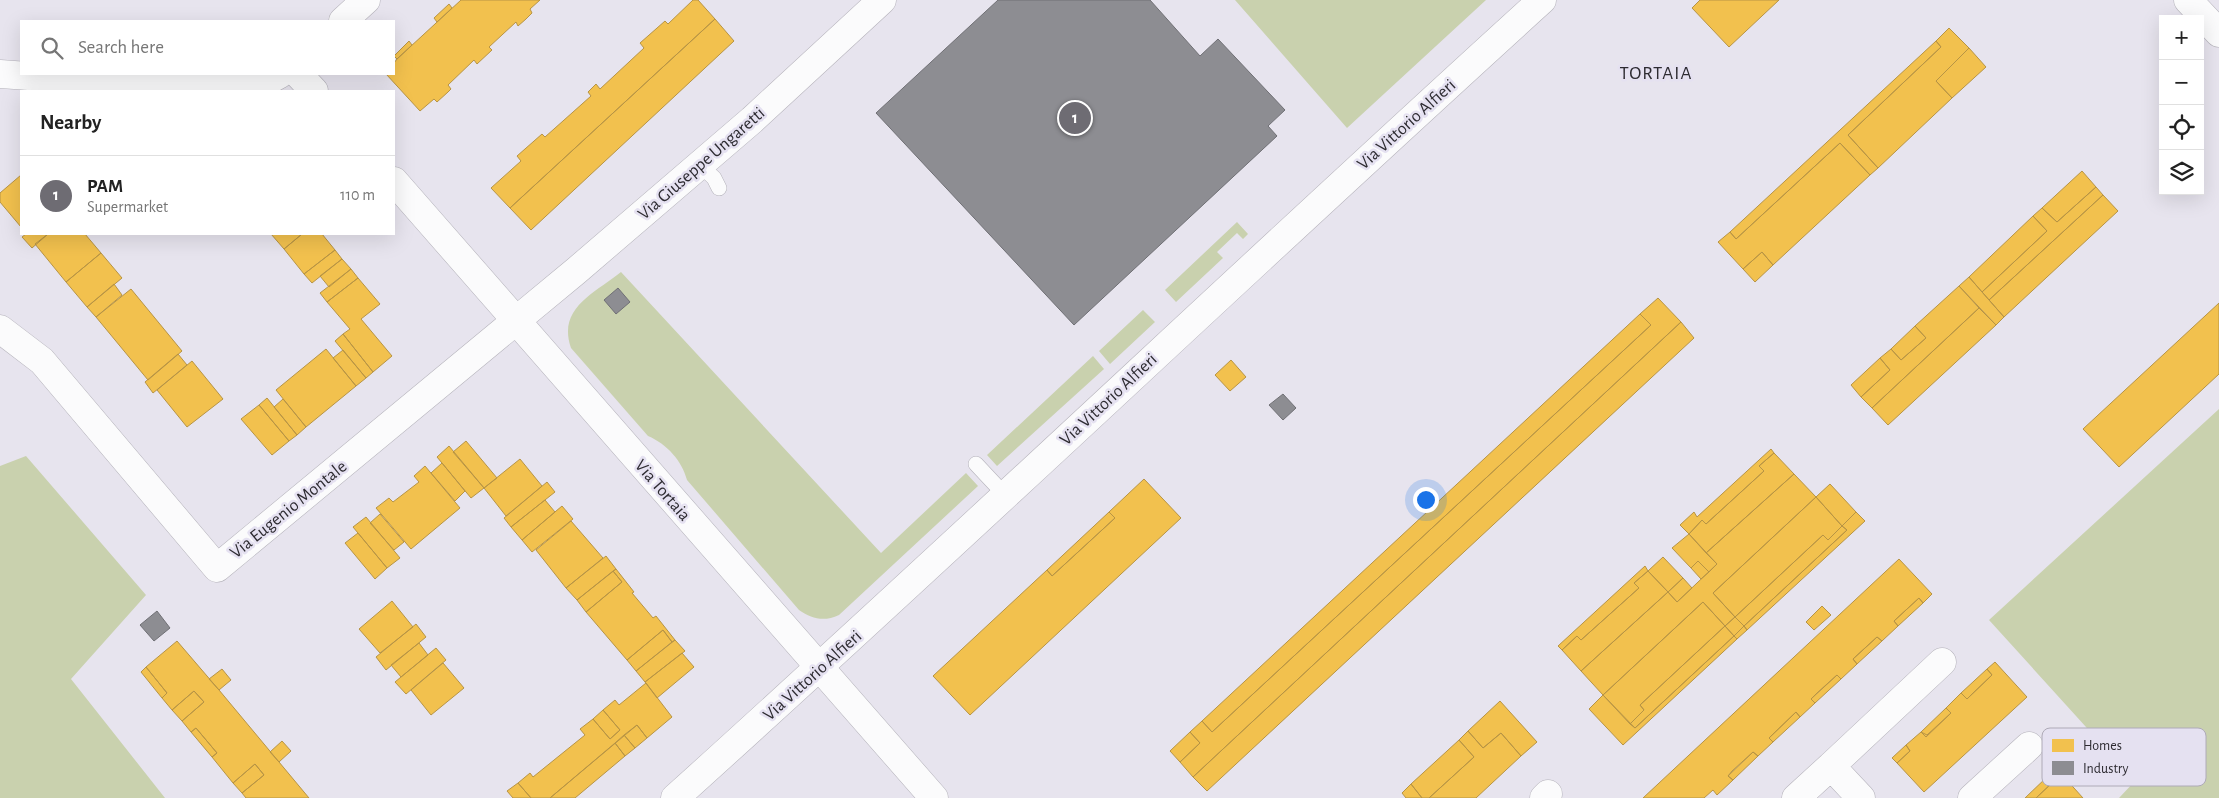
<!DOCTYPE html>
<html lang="en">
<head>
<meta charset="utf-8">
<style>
  :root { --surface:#fff; --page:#f2f2f2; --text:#222; --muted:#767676; --line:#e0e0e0; --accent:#6e6c73 }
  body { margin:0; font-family:"Alegreya Sans",sans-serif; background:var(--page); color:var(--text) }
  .controls { position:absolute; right:15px; top:15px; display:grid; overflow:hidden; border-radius:0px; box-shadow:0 5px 20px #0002 }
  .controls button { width:45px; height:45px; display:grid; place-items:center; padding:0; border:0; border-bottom:1px solid var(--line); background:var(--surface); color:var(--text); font:25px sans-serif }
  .you { position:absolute; left:1425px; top:499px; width:18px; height:18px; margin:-12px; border:4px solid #fff; border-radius:50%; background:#1a73e8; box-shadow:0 0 0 8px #1a73e833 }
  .badge { display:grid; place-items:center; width:32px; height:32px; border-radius:50%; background:var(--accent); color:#fff; font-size:16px; font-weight:700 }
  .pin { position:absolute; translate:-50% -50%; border:2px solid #fff; box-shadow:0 1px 5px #0006 }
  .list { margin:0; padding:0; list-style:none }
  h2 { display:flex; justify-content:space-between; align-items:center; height:65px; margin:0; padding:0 20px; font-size:21px }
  h2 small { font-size:16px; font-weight:400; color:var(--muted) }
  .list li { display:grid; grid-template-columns:32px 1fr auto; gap:15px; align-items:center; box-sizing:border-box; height:80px; padding:0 20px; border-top:1px solid var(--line) }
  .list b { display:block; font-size:19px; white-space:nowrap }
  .list p { margin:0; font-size:16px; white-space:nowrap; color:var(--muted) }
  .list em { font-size:16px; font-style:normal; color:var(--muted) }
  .icon { flex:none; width:28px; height:28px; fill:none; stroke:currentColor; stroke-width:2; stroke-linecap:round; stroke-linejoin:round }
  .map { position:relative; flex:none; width:2219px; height:798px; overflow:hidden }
  .search { position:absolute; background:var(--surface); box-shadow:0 5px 20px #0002; left:20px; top:20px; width:375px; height:55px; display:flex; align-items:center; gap:12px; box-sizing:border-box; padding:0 18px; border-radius:0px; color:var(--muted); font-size:19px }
  .panel { position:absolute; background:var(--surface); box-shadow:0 5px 20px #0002; left:20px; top:90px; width:375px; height:145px; border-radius:0px }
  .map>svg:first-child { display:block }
</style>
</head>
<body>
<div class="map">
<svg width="2219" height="798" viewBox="0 0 2219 798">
  <rect width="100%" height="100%" fill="#e7e4ee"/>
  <path fill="#c9d1ae" d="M 1235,0 L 1486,0 L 1347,128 Z
    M 1237,222 L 1248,234 L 1243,239 L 1237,233 L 1217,252 L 1223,258 L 1176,302 L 1165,290 Z
    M 621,272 L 881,553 L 966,473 L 978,486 L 839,615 C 824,622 812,619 799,610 L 687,480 C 682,461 667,444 648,436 L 571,348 C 557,308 595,293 621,272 Z
    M 1143,310 L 1155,322 L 1110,364 L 1099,351 Z
    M 1093,356 L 1104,369 L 997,466 L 987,455 Z
    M 2219,409 L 2219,798 L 2119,798 L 2135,781 L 1989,620 Z
    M 26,456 L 146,595 L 71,679 L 165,798 L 0,798 L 0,466 Z"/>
  <path fill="#f2c14e" stroke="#b79445" d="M 461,0 L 540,0 L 530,9 L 532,13 L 526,19 L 518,26 L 516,22 L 489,47 L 492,50 L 477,64 L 474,60 L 448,85 L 451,89 L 448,92 L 437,102 L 434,99 L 420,111 L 386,74 L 394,74 L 394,63 L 397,59 Z
    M 693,0 L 698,0 L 715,19 L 510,208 L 491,188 L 521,161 L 517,156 L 542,134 L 545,137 L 591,96 L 588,92 L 596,84 L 600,89 L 644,48 L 640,43 L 665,21 L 668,24 Z
    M 1700,0 L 1779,0 L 1729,47 L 1692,8 Z
    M 449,4 L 452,8 L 437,22 L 434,18 Z
    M 715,19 L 734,41 L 531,230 L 510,208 Z
    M 1949,28 L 1969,48 L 1936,81 L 1952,98 L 1878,168 L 1848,135 L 1941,47 L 1936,41 Z
    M 409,41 L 412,45 L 397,59 L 394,56 Z
    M 1936,41 L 1941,47 L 1848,135 L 1878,168 L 1870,175 L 1840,143 L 1736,239 L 1730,232 Z
    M 1969,48 L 1986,67 L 1952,98 L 1936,81 Z
    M 1840,143 L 1870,175 L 1773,265 L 1762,252 L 1743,269 L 1718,242 L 1730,232 L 1736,239 Z
    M 2082,171 L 2096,187 L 2057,222 L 2042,208 Z
    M 21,175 L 21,227 L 0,202 L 0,193 Z
    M 2096,187 L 2103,195 L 1989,300 L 1982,292 L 2047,231 L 2033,216 L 2042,208 L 2057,222 Z
    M 2103,195 L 2118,211 L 2004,317 L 1989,300 Z
    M 2033,216 L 2047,231 L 1982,292 L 1969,277 Z
    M 26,234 L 48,234 L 32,248 L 22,237 Z
    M 48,234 L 85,234 L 101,253 L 66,282 L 35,244 Z
    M 271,234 L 302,234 L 284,249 Z
    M 302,234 L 322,234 L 335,250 L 304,274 L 284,249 Z
    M 335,250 L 342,259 L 312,283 L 304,274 Z
    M 1762,252 L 1773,265 L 1755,282 L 1743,269 Z
    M 101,253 L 122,278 L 87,307 L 66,282 Z
    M 342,259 L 351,269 L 329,287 L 320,276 Z
    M 351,269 L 358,278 L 327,302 L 320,293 Z
    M 1969,277 L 2004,317 L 1996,325 L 1959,286 Z
    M 358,278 L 380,304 L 361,319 L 392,356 L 373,372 L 343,334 L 350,329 L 327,302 Z
    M 114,284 L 122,295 L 96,317 L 87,307 Z
    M 1959,286 L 1979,308 L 1872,408 L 1861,397 L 1890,370 L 1880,358 L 1891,349 L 1901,360 L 1926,338 L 1915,326 Z
    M 131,289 L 182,351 L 148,380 L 96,317 Z
    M 1658,298 L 1681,322 L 1193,777 L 1180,762 L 1200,743 L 1190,732 L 1202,721 L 1212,732 L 1651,325 L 1640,314 Z
    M 2219,303 L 2219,374 L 2119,467 L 2083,429 Z
    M 1979,308 L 1996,325 L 1888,425 L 1872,408 Z
    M 1640,314 L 1651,325 L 1212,732 L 1202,721 Z
    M 1681,322 L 1694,338 L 1207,791 L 1193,777 Z
    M 1915,326 L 1926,338 L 1901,360 L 1891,349 Z
    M 343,334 L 373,372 L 366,378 L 335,341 Z
    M 326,349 L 356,386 L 306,427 L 276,390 Z
    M 343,350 L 366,378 L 356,386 L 333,358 Z
    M 178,354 L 187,365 L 153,393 L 145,382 Z
    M 1880,358 L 1890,370 L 1861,397 L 1851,385 Z
    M 1231,360 L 1246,377 L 1230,391 L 1215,375 Z
    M 192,361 L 223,399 L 187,427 L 157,390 Z
    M 267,398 L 297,435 L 289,441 L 259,405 Z
    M 283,399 L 306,427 L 297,435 L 274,407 Z
    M 259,405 L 289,441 L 272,455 L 241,419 Z
    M 466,441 L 497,478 L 484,488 L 453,452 Z
    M 449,446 L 484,488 L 471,498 L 437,457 Z
    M 1771,449 L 1774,453 L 1759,466 L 1764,471 L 1706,524 L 1702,520 L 1689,534 L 1680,525 L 1694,512 L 1697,517 Z
    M 1774,453 L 1794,474 L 1706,553 L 1689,534 L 1702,520 L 1706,524 L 1764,471 L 1759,466 Z
    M 520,459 L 542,486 L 506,516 L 484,488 Z
    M 442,463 L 465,491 L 455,501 L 431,473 Z
    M 425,466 L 460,508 L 411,549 L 376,508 L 389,498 L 393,502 L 419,482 L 414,476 Z
    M 1794,474 L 1816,497 L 1713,593 L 1735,617 L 1725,626 L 1703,602 L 1603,695 L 1581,671 L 1668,592 L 1677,602 L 1717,564 L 1706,553 Z
    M 1144,479 L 1181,518 L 970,715 L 933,676 L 1047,570 L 1052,576 L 1115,518 L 1109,512 Z
    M 547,482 L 555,492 L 511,527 L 504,518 Z
    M 1830,484 L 1856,512 L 1842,526 L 1816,497 Z
    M 1816,497 L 1842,526 L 1828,540 L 1823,535 L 1735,617 L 1713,593 Z
    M 545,500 L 555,512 L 522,540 L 511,527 Z
    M 562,506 L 573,519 L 532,552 L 522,540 Z
    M 1109,512 L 1115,518 L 1052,576 L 1047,570 Z
    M 1856,512 L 1865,521 L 1747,630 L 1744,626 L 1847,530 L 1842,526 Z
    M 380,514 L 404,542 L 394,550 L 370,523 Z
    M 366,517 L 400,558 L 387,568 L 353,527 Z
    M 571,521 L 603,558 L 566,588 L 536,550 Z
    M 1842,526 L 1847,530 L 1744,626 L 1735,617 L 1823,535 L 1828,540 Z
    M 358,533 L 387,568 L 375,579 L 345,543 Z
    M 1689,534 L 1717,564 L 1709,572 L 1698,561 L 1691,568 L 1672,548 Z
    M 606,556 L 616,569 L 577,600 L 566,588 Z
    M 1663,557 L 1683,578 L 1668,592 L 1648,571 Z
    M 1899,559 L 1932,594 L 1923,603 L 1919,598 L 1894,621 L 1898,626 L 1882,641 L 1877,637 L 1853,659 L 1857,664 L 1841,679 L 1837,675 L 1817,693 L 1811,699 L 1815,703 L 1800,717 L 1796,712 L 1769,738 L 1773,742 L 1758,756 L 1753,752 L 1732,771 L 1728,776 L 1733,780 L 1717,795 L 1713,790 L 1704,798 L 1643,798 Z
    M 1698,561 L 1709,572 L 1701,579 L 1691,568 Z
    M 1645,566 L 1648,571 L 1634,583 L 1639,588 L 1581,640 L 1577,636 L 1562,650 L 1558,646 Z
    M 616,569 L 634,592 L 632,593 L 653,618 L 656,616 L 675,640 L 672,642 L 663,630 L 627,660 L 586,612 L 622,582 L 613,571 Z
    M 613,571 L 622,582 L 586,612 L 577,600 Z
    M 1648,571 L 1668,592 L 1581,671 L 1562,650 L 1577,636 L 1581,640 L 1639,588 L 1634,583 Z
    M 1683,578 L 1692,588 L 1677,602 L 1668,592 Z
    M 1919,598 L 1923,603 L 1898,626 L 1894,621 Z
    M 392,601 L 413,627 L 380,653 L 359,629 Z
    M 1703,602 L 1725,626 L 1640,705 L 1644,710 L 1630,724 L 1603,695 Z
    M 1822,606 L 1831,615 L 1814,630 L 1806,622 Z
    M 1735,617 L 1744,626 L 1734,636 L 1725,626 Z
    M 416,624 L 426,637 L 386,670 L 376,657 Z
    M 1725,626 L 1734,636 L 1635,728 L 1630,724 L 1644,710 L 1640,705 Z
    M 1744,626 L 1747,630 L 1737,639 L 1734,636 Z
    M 663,630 L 672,642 L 636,671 L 627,660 Z
    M 1734,636 L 1737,639 L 1623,745 L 1589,709 L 1603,695 L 1635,728 Z
    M 1877,637 L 1882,641 L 1857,664 L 1853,659 Z
    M 675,640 L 685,651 L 645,682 L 636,671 Z
    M 177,641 L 219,690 L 309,798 L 246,798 L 242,793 L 264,775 L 255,764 L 233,783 L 212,757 L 217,753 L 196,728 L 191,732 L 182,721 L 204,702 L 194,691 L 172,710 L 162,698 L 167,693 L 146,667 Z
    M 419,643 L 428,655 L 401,677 L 391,665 Z
    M 436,648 L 446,660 L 406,694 L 395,682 Z
    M 682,653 L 694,667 L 657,698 L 645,682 Z
    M 1995,662 L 2027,697 L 1924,792 L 1897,763 L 1910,751 L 1906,745 L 1921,732 L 1927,735 L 1951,713 L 1946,708 L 1961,693 L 1967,699 L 1971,695 L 1992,675 L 1987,669 Z
    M 443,663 L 464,688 L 431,715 L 411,690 Z
    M 146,667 L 167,693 L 162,698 L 141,672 Z
    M 222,669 L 231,680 L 219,690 L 209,679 Z
    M 1987,669 L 1992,675 L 1967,699 L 1961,693 Z
    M 1837,675 L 1841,679 L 1815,703 L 1811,699 Z
    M 646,683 L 672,717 L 647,738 L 637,725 L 550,798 L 531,798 L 518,783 L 530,773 L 533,777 L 585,735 L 580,729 L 593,719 L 610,739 L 620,730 L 603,710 L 615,700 L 619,705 Z
    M 194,691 L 204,702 L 182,721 L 172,710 Z
    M 1500,701 L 1537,742 L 1521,756 L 1501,733 L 1483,748 L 1468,731 Z
    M 1946,708 L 1951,713 L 1926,737 L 1921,732 Z
    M 603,710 L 620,730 L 610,739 L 593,719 Z
    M 1796,712 L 1800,717 L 1773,742 L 1769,738 Z
    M 637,725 L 647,738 L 635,748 L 624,735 Z
    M 196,728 L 217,753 L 212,757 L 191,732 Z
    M 1468,731 L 1483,748 L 1501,733 L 1521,756 L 1476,798 L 1429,798 L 1474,757 L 1459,740 Z
    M 1190,732 L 1200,743 L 1180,762 L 1170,751 Z
    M 624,735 L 635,748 L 625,756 L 615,743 Z
    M 1459,740 L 1474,757 L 1429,798 L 1422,798 L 1411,784 Z
    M 282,741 L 291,751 L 279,762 L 270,752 Z
    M 615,743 L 625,756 L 575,798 L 550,798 Z
    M 1906,745 L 1910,751 L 1897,763 L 1892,758 Z
    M 1753,752 L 1758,756 L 1733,780 L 1728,776 Z
    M 255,764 L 264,775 L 242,793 L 233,783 Z
    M 2056,768 L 2083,798 L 2036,798 L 2053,782 L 2048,776 Z
    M 2048,776 L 2053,782 L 2036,798 L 2025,798 Z
    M 518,783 L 531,798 L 513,798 L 507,791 Z
    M 1411,784 L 1422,798 L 1406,798 L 1402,793 Z"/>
  <path fill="#8d8d92" stroke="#707075" d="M 998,0 L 1150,0 L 1200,56 L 1218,39 L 1285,110 L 1268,126 L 1277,136 L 1074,325 L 876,113 Z
    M 618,288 L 630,302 L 616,314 L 604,300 Z
    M 1283,394 L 1296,408 L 1283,420 L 1269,405 Z
    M 157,611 L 170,628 L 154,641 L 140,625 Z"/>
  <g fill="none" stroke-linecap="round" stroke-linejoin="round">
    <g stroke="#b4b2ba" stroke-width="16">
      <path id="service" d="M 700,165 L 714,178 L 719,188
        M 976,464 L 1005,495"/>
    </g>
    <g stroke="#b4b2ba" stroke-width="29">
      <path id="minor" d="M 2188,0 L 2219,33
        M 343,21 L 366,0
        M 0,74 L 111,82 L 271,79 L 280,74
        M 298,74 L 314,91
        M 394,181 L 934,798
        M 0,329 L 42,361 L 217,568 L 576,271 L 752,120 L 882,0
        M 1831,766 L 1942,662
        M 1544,798 L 1548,794
        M 1796,798 L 1831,766 L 1861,798
        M 1972,798 L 2029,746"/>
    </g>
    <g stroke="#b4b2ba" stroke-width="29">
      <path id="tertiary" d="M 675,798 C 967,535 1251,264 1542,0"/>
    </g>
    <use href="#service" stroke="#fbfbfc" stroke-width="15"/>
    <use href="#minor" stroke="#fbfbfc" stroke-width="28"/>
    <use href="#tertiary" stroke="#fbfbfc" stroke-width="28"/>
  </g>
  <g text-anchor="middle" stroke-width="5" stroke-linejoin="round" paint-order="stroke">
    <g font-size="18" fill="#2d2b31" stroke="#e5e1f1">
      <text transform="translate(1406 124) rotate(-42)" y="6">Via Vittorio Alfieri</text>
      <text transform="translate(701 163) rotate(-41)" y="6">Via Giuseppe Ungaretti</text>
      <text transform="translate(1108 399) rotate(-43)" y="6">Via Vittorio Alfieri</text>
      <text transform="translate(663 490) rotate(49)" y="6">Via Tortaia</text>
      <text transform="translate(288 509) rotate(-39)" y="6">Via Eugenio Montale</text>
      <text transform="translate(812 675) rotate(-42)" y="6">Via Vittorio Alfieri</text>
    </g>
    <g font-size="19" letter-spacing="1" fill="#2d2b31" stroke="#e5e1f1">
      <text x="1656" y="79">TORTAIA</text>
    </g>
  </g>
  <rect x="2042" y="728" width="164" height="58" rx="8" fill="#e5e1f1" stroke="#aeaab7" stroke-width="1"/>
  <rect x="2052" y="739" width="22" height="13" fill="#f2c14e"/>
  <rect x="2052" y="761" width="22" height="14" fill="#8d8d92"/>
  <g font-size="14" fill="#2d2b31">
    <text x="2083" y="750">Homes</text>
    <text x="2083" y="773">Industry</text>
  </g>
</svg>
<div class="controls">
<button>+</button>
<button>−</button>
<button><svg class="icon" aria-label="locate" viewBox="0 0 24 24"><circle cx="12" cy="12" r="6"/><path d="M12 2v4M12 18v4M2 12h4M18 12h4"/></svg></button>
<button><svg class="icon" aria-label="layers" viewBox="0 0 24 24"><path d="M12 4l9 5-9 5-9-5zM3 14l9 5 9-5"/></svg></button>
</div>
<div class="you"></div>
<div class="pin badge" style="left:1075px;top:118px">1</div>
<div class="search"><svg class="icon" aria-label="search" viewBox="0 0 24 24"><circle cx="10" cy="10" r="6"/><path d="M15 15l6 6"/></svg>Search here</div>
<section class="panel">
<h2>Nearby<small></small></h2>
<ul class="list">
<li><span class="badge">1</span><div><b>PAM</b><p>Supermarket</p></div><em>110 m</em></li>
</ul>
</section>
</div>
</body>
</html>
